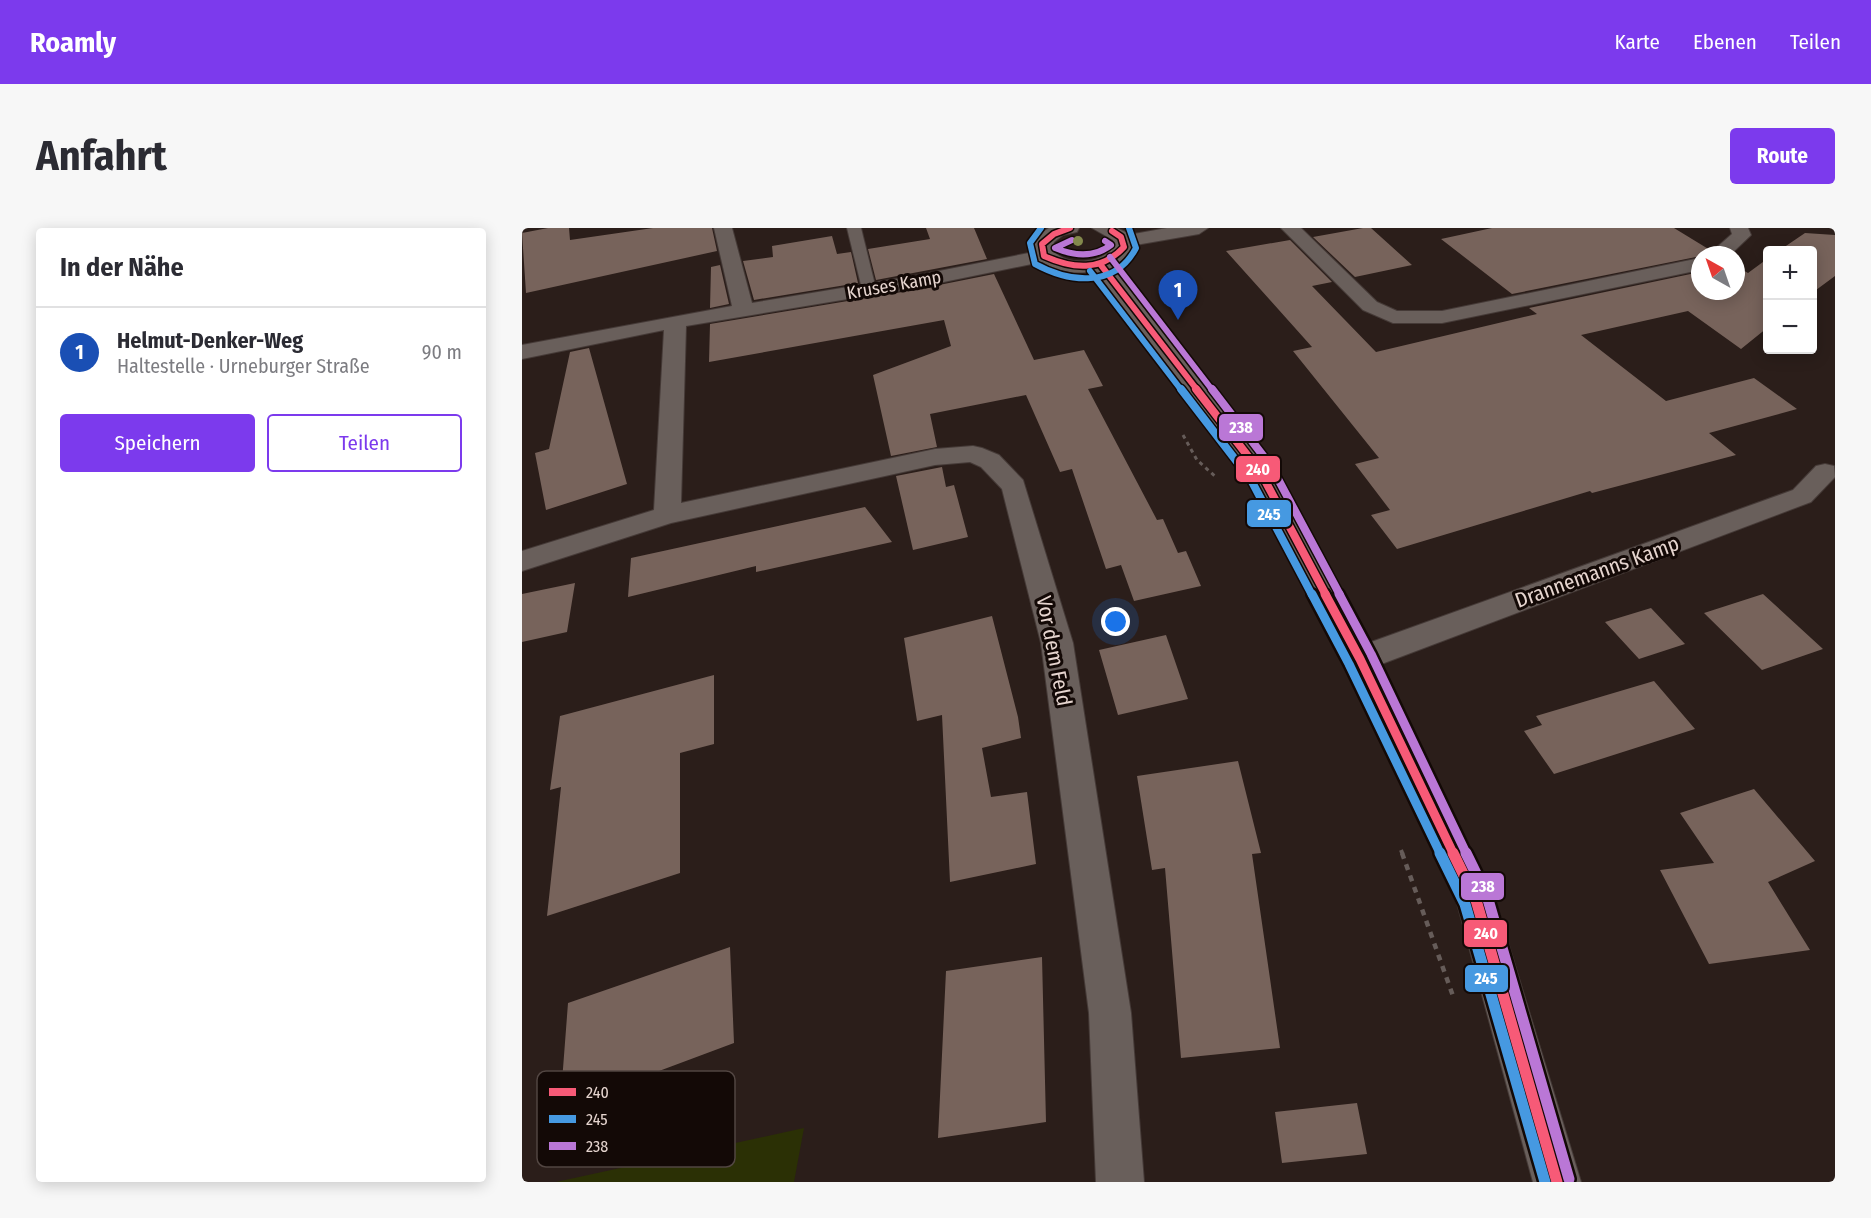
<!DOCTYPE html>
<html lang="de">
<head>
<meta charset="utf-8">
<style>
  :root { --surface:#fff; --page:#f7f7f7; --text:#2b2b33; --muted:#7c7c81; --line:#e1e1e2; --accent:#7c3aed }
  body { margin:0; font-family:"Fira Sans Condensed",sans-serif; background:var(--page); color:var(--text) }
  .controls { position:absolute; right:18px; top:18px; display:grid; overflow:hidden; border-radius:6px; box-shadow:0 3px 15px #0003 }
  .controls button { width:54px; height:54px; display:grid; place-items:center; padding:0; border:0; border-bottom:2px solid var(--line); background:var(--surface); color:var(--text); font:30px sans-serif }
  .compass { position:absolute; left:1169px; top:18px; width:54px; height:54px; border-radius:50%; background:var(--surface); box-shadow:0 3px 15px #0003; rotate:320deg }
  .you { position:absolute; left:594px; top:394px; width:21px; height:21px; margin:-15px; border:4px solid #fff; border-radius:50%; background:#1a73e8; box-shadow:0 0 0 9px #1a73e833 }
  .badge { display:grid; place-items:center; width:39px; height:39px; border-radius:50%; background:var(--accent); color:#fff; font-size:20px; font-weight:700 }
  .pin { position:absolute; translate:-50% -50px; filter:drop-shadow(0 2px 3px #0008) }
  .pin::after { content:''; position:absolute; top:32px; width:21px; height:18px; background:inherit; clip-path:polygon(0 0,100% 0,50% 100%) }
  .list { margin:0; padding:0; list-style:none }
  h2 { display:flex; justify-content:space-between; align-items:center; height:78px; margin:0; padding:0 24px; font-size:26px }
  h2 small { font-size:20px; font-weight:400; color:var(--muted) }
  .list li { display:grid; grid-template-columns:39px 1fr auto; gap:18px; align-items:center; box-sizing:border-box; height:90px; padding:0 24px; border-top:2px solid var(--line) }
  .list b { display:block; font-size:22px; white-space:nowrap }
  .list p { margin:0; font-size:20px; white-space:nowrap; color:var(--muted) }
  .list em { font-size:20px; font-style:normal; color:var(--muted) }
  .actions { display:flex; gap:12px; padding:18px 24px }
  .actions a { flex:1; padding:14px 0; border:2px solid var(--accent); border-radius:6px; text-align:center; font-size:21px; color:var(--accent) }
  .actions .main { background:var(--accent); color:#fff }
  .map { position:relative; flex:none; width:1313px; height:954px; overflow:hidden; border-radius:6px }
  header { display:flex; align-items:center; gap:36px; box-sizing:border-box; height:84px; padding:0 30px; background:var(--accent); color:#fff }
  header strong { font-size:28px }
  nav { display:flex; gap:33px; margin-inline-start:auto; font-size:21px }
  .intro { display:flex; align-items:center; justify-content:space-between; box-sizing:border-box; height:144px; padding:0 36px }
  h1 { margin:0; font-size:42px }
  .button { padding:15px 27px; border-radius:6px; background:var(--accent); color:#fff; font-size:21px; font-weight:700 }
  main { display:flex; gap:36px; padding:0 36px }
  aside { flex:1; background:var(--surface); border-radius:6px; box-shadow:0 3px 15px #0003 }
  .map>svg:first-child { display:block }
</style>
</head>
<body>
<header>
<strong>Roamly</strong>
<nav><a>Karte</a><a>Ebenen</a><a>Teilen</a></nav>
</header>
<div class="intro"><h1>Anfahrt</h1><a class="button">Route</a></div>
<main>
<aside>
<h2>In der Nähe<small></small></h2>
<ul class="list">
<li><span class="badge" style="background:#1a4fb4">1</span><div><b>Helmut-Denker-Weg</b><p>Haltestelle · Urneburger Straße</p></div><em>90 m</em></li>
</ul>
<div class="actions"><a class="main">Speichern</a><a>Teilen</a></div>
</aside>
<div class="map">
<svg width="1313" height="954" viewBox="0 0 1313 954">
  <rect width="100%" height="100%" fill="#2b1e1a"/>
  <path fill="#2b3005" d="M 282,900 L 272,954 L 34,954 Z"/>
  <path fill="#77635b" d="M 26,0 L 47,0 L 48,12 L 131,0 L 190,0 L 195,23 L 4,65 L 0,5 Z
    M 404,0 L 452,0 L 465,31 L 354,52 L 346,21 L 408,11 Z
    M 841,0 L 849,0 L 890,37 L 833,49 L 791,9 Z
    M 970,0 L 1152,0 L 1188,22 L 1184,27 L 990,66 L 919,11 Z
    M 1283,5 L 1313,7 L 1313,48 L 1290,65 L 1290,22 L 1258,22 Z
    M 310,8 L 315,26 L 329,24 L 336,55 L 232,72 L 221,33 L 251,29 L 250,18 Z
    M 768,12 L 810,54 L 790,58 L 854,124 L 1015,86 L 1007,80 L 1178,44 L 1178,63 L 1214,63 L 1214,38 L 1226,45 L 1245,31 L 1245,100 L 1219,121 L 1166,83 L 1059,107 L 1144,173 L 1232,150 L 1275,181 L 1187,205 L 1214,227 L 1070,265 L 1068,263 L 875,321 L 849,287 L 868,282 L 833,236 L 857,230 L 771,123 L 790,119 L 704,23 Z
    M 198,37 L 207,76 L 188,80 L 189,39 Z
    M 472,46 L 512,132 L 562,122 L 581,158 L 566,161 L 635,292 L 641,291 L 656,325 L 664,323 L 679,358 L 612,373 L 599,337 L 584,341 L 550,241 L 538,244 L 504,167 L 408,186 L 415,219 L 369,228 L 351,147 L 429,118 L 422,92 L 187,134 L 188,96 L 392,62 Z
    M 67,120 L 105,256 L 24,282 L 13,225 L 27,221 L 48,124 Z
    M 420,239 L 424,259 L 432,257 L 446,309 L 391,322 L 374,248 Z
    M 343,279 L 370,314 L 234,344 L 234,338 L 106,369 L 109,330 Z
    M 53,355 L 45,404 L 0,414 L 0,366 Z
    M 1241,366 L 1301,421 L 1240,442 L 1182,385 Z
    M 1129,380 L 1163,416 L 1117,431 L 1083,394 Z
    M 470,388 L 496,489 L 499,510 L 460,520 L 469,569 L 505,564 L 514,636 L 428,654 L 420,487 L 395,493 L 382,410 Z
    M 644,407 L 666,471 L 596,487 L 577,422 Z
    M 192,447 L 192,516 L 158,525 L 158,645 L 25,688 L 39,559 L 28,562 L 38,488 Z
    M 1132,453 L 1173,501 L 1032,546 L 1002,503 L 1020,497 L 1014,488 Z
    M 716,533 L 739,625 L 730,626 L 758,820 L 659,830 L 643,640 L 630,642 L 615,548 Z
    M 1232,561 L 1293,633 L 1246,654 L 1288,722 L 1187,736 L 1138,642 L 1192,635 L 1158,585 Z
    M 208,719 L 212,815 L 38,880 L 46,775 Z
    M 520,729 L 524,894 L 416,910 L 424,743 Z
    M 835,875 L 845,926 L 760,935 L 753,884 Z"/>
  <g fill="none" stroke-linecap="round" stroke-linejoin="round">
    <g stroke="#453a37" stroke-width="2">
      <path id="lane" d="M 325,0 L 339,0 L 354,61 L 352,64 L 342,64 L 340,61 Z"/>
    </g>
    <g stroke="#453a37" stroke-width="2">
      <path id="street" d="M 192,0 L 210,0 L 230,75 L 392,48 L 522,22 L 532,28 L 529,32 L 392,60 L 164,98 L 159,275 L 413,221 L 451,218 L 460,220 L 477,227 L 501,252 L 551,415 L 609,785 L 622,954 L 574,954 L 567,785 L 519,415 L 480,261 L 459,239 L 448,234 L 413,237 L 149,295 L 0,343 L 0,323 L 132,282 L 142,102 L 0,131 L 0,117 L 210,78 Z
        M 645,0 L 686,0 L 677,6 L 602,19 L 593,13 L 595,9 Z
        M 759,0 L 779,0 L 855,74 L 875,83 L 920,83 L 1178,30 L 1178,42 L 920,95 L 871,95 L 841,82 Z
        M 1208,0 L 1226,0 L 1229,7 L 1208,27 L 1186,27 L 1210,6 Z
        M 1303,236 L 1312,238 L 1313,249 L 1289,274 L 849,440 L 838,444 L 827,440 L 822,431 L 827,422 L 1271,262 L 1294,238 Z"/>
    </g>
    <g stroke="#453a37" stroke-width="2">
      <path id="secondary" d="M 527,0 L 557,0 L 555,4 L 541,7 L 532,14 L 530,22 C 546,39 578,36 592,19 L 591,12 L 570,0 L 594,0 L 606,5 L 612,19 L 602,31 L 590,38 L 748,239 L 854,431 L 973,672 L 1059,954 L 1011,954 L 935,675 L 822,431 L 728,248 L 573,43 C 550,47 525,44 510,23 L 516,7 Z"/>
    </g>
    <path stroke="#665c59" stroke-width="3" stroke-dasharray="4 4" stroke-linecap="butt" d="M 661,207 L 675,232 L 695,250"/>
    <path stroke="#665c59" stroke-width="4" stroke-dasharray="4.5 4.5" stroke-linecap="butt" d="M 879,622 L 881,627"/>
    <path stroke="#665c59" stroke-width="4.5" stroke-dasharray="6 6" stroke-linecap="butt" d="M 880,625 L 931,768"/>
    <use href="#lane" fill="#695f5b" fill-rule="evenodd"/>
    <use href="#street" fill="#695f5b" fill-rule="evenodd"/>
    <use href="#secondary" fill="#695f5b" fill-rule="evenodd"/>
    <g stroke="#130906" stroke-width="9">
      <path id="bus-1-far3" d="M 548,0 L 532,6 L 520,16 L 522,28 C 551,41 579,44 602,19 L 599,9 L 590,3
        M 578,36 L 676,163"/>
    </g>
    <g stroke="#130906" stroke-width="11">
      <path id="bus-1-far2" d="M 674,161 L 739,245 L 804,367"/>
    </g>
    <g stroke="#130906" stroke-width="14">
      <path id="bus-1-far1" d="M 803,366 L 838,431 L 932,627"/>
    </g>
    <g stroke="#130906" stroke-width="16">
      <path id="bus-1" d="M 931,625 L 954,672 L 1035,954"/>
    </g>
    <g stroke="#130906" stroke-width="9">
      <path id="bus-2-far3" d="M 519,0 L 508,15 L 513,36 C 548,55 593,60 614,20 L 607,0
        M 568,43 L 660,163"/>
    </g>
    <g stroke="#130906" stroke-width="11">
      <path id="bus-2-far2" d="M 659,161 L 729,252 L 790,367"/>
    </g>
    <g stroke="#130906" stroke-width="14">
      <path id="bus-2-far1" d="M 790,366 L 827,436 L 919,627"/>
    </g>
    <g stroke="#130906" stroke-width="16">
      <path id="bus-2" d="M 918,625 L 943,676 L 1023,954"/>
    </g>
    <g stroke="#130906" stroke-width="9">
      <path id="bus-3-far3" d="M 550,12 L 533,20 C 552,28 572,30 589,17 L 583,13
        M 588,29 L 691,163"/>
    </g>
    <g stroke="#130906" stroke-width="11">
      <path id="bus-3-far2" d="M 690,161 L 749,238 L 818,367"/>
    </g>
    <g stroke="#130906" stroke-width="14">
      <path id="bus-3-far1" d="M 817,366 L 849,426 L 945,627"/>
    </g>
    <g stroke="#130906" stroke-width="16">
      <path id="bus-3" d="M 944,625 L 965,668 L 1047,951"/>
    </g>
    <use href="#bus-1-far3" stroke="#f75a77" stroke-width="6"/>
    <use href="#bus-1-far2" stroke="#f75a77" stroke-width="8"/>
    <use href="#bus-1-far1" stroke="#f75a77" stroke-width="9"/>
    <use href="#bus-1" stroke="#f75a77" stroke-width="11"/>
    <use href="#bus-2-far3" stroke="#4699e1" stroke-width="6"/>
    <use href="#bus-2-far2" stroke="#4699e1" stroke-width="8"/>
    <use href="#bus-2-far1" stroke="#4699e1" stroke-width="9"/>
    <use href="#bus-2" stroke="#4699e1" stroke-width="11"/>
    <use href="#bus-3-far3" stroke="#ba77d6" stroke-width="6"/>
    <use href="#bus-3-far2" stroke="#ba77d6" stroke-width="8"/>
    <use href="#bus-3-far1" stroke="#ba77d6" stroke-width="9"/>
    <use href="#bus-3" stroke="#ba77d6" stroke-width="11"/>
  </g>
  <circle fill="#83894c" cx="556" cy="13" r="5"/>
  <g text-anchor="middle" stroke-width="6" stroke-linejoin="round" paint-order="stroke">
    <g font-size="18" fill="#e6d5cf" stroke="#130906">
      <text transform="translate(372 57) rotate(-10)" y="6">Kruses Kamp</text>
    </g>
    <g font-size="21" fill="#e6d5cf" stroke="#130906">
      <text transform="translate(1075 344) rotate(-20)" y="7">Drannemanns Kamp</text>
      <text transform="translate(532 423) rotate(79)" y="7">Vor dem Feld</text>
    </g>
  </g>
  <rect x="15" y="843" width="198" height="96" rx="9" fill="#130906" stroke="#524642" stroke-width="1.5"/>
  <rect x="27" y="860" width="27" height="8" fill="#f75a77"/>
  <rect x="27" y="887" width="27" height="8" fill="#4699e1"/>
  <rect x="27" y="914" width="27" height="8" fill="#ba77d6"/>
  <g font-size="16" fill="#e6d5cf">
    <text x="64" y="870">240</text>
    <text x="64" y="897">245</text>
    <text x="64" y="924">238</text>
  </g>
  <g stroke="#130906" stroke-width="2">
    <rect x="696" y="185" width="46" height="29" rx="6" fill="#ba77d6"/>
    <rect x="713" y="227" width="46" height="28" rx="6" fill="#f75a77"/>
    <rect x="724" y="271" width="46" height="29" rx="6" fill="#4699e1"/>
    <rect x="938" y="644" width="45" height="29" rx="6" fill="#ba77d6"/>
    <rect x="941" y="691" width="45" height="29" rx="6" fill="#f75a77"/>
    <rect x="942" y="736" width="45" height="29" rx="6" fill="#4699e1"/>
  </g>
  <g font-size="16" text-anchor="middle" font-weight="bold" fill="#fff">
    <text x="719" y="205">238</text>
    <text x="736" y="247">240</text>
    <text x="747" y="292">245</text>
    <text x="961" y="664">238</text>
    <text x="964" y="711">240</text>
    <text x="964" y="756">245</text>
  </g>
</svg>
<div class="controls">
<button>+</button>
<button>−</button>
</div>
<svg class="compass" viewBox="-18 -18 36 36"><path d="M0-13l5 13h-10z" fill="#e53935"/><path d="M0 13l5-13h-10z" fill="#7c7c81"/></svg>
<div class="you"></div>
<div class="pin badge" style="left:656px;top:92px;background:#1a4fb4">1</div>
</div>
</main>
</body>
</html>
